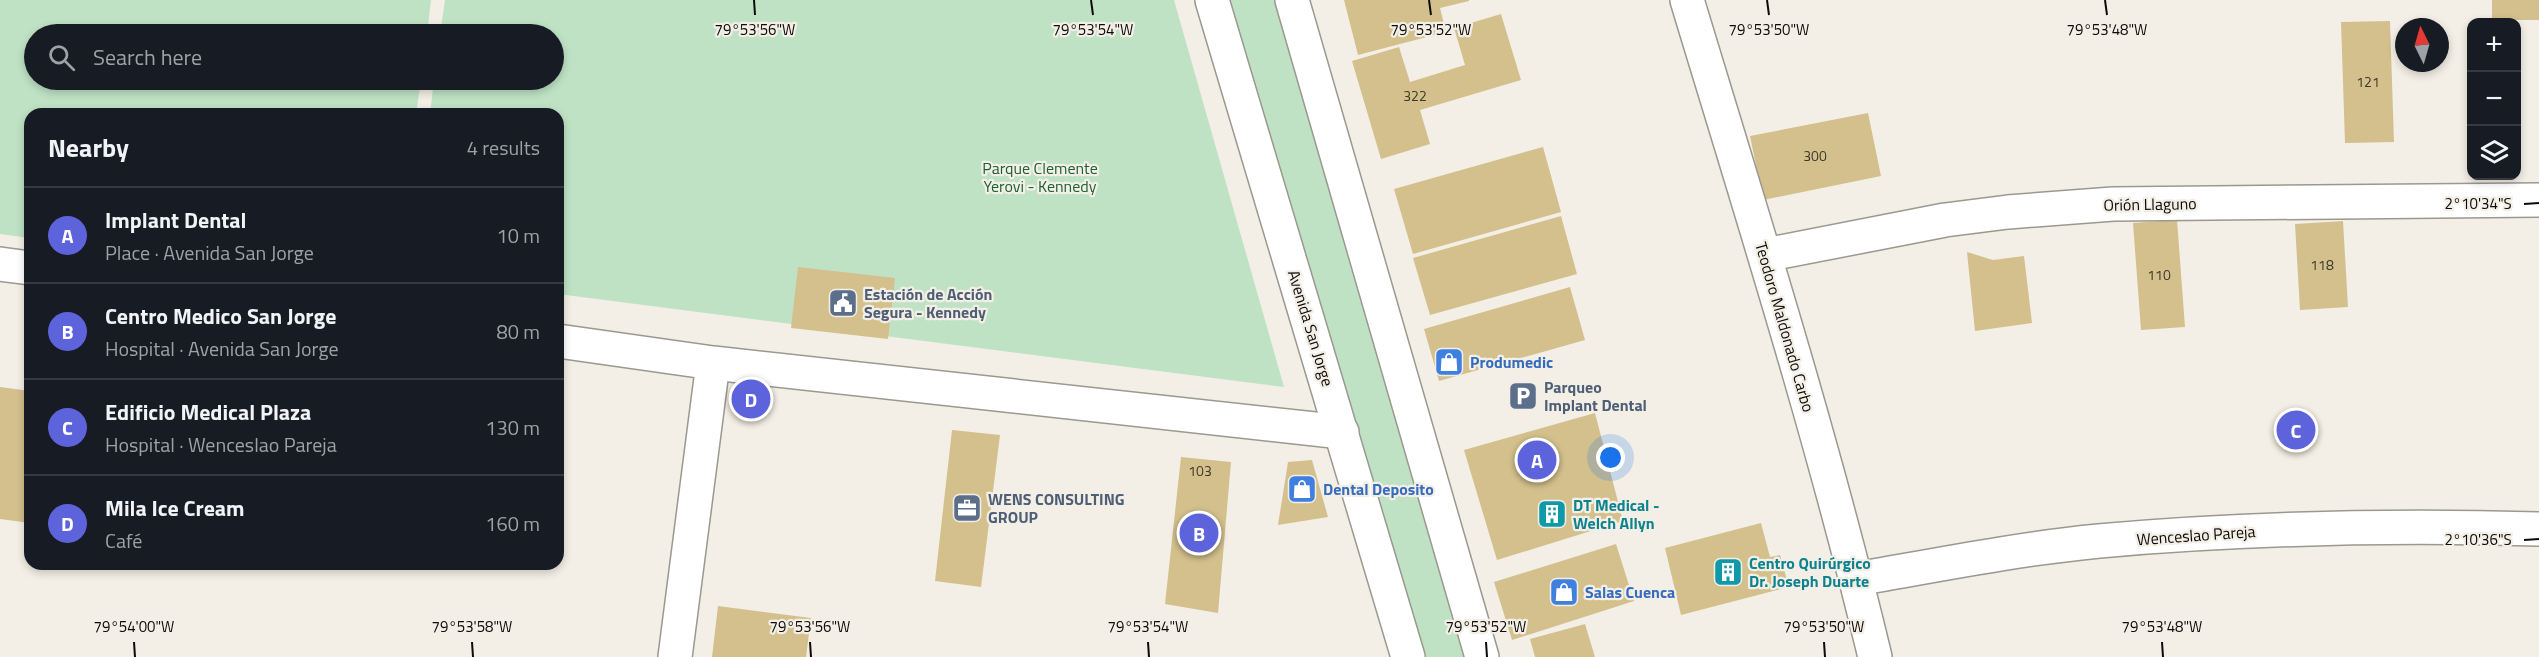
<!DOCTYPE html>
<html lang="en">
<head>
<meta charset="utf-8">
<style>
  :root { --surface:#171b24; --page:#242831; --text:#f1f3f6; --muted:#9ea1a6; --line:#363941; --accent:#5d63db }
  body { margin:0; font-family:"Titillium Web",sans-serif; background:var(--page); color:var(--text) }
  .controls { position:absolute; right:18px; top:18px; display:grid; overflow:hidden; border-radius:12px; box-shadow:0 3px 9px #0003 }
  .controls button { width:54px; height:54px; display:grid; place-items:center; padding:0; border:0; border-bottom:2px solid var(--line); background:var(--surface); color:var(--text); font:30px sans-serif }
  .compass { position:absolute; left:2395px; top:18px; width:54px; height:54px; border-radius:50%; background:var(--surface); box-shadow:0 3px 9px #0003; rotate:355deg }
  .you { position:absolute; left:1611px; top:458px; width:21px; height:21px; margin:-15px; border:4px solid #fff; border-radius:50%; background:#1a73e8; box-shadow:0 0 0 9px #1a73e833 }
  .badge { display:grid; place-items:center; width:39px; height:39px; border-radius:50%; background:var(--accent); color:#fff; font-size:20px; font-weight:700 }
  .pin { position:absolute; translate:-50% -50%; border:3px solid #fff; box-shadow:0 2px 6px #0006 }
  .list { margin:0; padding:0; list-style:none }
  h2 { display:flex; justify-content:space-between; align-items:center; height:78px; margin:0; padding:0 24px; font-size:26px }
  h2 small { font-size:20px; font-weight:400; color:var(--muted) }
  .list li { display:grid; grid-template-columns:39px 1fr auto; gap:18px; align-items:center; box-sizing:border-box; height:96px; padding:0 24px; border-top:2px solid var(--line) }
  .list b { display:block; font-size:22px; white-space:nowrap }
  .list p { margin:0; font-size:20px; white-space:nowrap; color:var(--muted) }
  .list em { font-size:20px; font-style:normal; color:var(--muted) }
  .icon { flex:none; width:33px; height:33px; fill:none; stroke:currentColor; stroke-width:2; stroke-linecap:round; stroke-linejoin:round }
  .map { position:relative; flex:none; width:2539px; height:657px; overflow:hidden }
  .search { position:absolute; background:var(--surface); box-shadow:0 3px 9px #0003; left:24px; top:24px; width:540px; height:66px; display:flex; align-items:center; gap:15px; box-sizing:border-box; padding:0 21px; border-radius:33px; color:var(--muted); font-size:22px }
  .panel { position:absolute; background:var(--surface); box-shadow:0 3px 9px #0003; left:24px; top:108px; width:540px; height:462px; border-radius:18px }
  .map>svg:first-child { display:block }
</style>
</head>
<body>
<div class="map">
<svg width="2539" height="657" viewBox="0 0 2539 657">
  <rect width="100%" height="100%" fill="#f3efe6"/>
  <path fill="#bfe2c5" d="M 0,0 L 431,0 L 427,34 L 34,34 L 34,80 L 421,80 L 416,114 L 30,114 L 30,238 L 0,234 Z
    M 445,0 L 1174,0 L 1284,387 L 558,294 L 558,114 L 430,114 L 434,80 L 554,80 L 554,34 L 440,34 Z
    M 1212,0 L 1297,0 L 1500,657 L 1408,657 Z"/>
  <path fill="#d3c08c" d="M 1344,0 L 1469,0 L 1469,1 L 1440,8 L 1446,32 L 1358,55 Z
    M 2492,0 L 2539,0 L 2539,20 L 2492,20 Z
    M 1501,14 L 1521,80 L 1420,110 L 1430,144 L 1381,159 L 1352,61 L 1399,47 L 1410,82 L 1465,65 L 1454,28 Z
    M 2390,21 L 2394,142 L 2345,143 L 2341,22 Z
    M 1868,113 L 1881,176 L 1763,200 L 1750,136 Z
    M 1543,147 L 1561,212 L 1413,254 L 1394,189 Z
    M 1561,216 L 1577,274 L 1430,315 L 1413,258 Z
    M 2177,220 L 2185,327 L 2141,330 L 2133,223 Z
    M 2343,221 L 2348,307 L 2300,310 L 2295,224 Z
    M 1967,252 L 1993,260 L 2024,256 L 2032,323 L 1975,331 Z
    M 798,267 L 895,278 L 888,339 L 791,328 Z
    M 1570,287 L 1585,340 L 1439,381 L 1424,329 Z
    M 0,387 L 30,391 L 30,523 L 0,519 Z
    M 1595,413 L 1623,521 L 1497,560 L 1464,450 Z
    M 952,430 L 1000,435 L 981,587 L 935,581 Z
    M 1181,457 L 1231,462 L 1218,613 L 1165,604 Z
    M 1312,460 L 1328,517 L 1278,525 L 1288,462 Z
    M 1761,523 L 1770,557 L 1780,555 L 1789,587 L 1681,615 L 1665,548 Z
    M 1616,544 L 1634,601 L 1512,640 L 1494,582 Z
    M 718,606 L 811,618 L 806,657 L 712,657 Z
    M 1585,624 L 1595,657 L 1535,657 L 1530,639 Z"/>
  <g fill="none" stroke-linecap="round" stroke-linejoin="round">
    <g stroke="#9b988f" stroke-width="36">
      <path id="street" d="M 1687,0 C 1753,218 1822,436 1875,657
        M 1765,255 L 1945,220 L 2008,212 L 2113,204 L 2539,200
        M 0,264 L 30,268
        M 558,341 L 713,363 L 1342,432
        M 1857,579 C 1937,565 2017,549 2099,541 C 2245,528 2392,525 2539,529
        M 675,657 L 713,363"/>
    </g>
    <g stroke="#9b988f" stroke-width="36">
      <path id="primary" d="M 1212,0 L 1408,657
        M 1292,0 L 1482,657"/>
    </g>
    <use href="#street" stroke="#fff" stroke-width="33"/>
    <use href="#primary" stroke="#fff" stroke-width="33"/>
  </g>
  <path fill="none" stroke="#0c0b08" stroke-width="2" d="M 754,0 L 755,15M 1091,0 L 1093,15M 1429,0 L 1431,15M 1767,0 L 1769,15M 2105,0 L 2107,15M 2524,204 L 2539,203M 2524,540 L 2539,539M 134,642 L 135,657M 472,642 L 473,657M 810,642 L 811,657M 1148,642 L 1149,657M 1486,642 L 1487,657M 1824,642 L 1825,657M 2162,642 L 2163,657"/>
  <defs>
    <g id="civic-square" transform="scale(1.5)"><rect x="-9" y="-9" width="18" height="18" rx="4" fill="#5c6f8a" stroke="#f3efe6"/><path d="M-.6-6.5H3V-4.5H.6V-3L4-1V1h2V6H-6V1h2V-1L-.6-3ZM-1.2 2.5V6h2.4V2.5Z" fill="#fff"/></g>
    <g id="shop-square" transform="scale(1.5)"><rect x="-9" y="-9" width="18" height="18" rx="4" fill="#3f7fe0" stroke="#f3efe6"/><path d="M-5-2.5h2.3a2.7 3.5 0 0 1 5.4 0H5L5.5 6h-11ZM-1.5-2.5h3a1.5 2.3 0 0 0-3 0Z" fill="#fff"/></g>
    <g id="parking-square" transform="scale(1.5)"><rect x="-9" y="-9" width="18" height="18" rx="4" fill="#5c6f8a" stroke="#f3efe6"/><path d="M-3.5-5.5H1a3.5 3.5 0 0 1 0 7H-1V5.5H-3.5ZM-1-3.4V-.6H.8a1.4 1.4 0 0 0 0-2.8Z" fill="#fff"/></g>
    <g id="office-square" transform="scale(1.5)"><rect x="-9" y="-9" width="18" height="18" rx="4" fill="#5c6f8a" stroke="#f3efe6"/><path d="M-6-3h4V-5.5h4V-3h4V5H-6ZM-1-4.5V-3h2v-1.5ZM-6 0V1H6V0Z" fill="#fff"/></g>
    <g id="building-square" transform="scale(1.5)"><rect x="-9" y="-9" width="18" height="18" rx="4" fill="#0f9aa8" stroke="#f3efe6"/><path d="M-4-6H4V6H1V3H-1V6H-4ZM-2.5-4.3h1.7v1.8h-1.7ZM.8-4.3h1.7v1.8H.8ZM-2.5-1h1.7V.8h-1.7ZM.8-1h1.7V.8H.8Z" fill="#fff"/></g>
  </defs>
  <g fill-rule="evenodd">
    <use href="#civic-square" x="843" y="303"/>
    <use href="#shop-square" x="1449" y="362"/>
    <use href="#parking-square" x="1523" y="396"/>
    <use href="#shop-square" x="1302" y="489"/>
    <use href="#office-square" x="967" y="508"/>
    <use href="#building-square" x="1552" y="514"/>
    <use href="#building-square" x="1728" y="572"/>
    <use href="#shop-square" x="1564" y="592"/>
  </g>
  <g text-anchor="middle" stroke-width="4.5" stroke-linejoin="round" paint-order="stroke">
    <g font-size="14" fill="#3e3829">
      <text x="2368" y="87">121</text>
      <text x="1415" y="101">322</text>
      <text x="1815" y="161">300</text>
      <text x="2322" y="270">118</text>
      <text x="2159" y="280">110</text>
      <text x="1200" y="476">103</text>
    </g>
    <g font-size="16" fill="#1c6133" stroke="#f3efe6">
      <text x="1040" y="174">Parque Clemente<tspan x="1040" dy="18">Yerovi - Kennedy</tspan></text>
    </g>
    <g font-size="16" fill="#0c0b08" stroke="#f3efe6">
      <text transform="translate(2150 204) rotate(-1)" y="6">Orión Llaguno</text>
      <text transform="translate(1785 327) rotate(74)" y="6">Teodoro Maldonado Carbo</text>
      <text transform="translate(1311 328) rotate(73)" y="6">Avenida San Jorge</text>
      <text transform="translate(2196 535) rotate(-4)" y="6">Wenceslao Pareja</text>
    </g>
    <g font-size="16" font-weight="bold" fill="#4e5e75" stroke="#f3efe6" text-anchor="start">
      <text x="864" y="300">Estación de Acción<tspan x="864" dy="18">Segura - Kennedy</tspan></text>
      <text x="1544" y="393">Parqueo<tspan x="1544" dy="18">Implant Dental</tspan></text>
      <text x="988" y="505">WENS CONSULTING<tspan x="988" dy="18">GROUP</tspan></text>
    </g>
    <g font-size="16" font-weight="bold" fill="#366cbe" stroke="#f3efe6" text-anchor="start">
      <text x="1470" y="368">Produmedic</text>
      <text x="1323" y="495">Dental Deposito</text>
      <text x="1585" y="598">Salas Cuenca</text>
    </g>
    <g font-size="16" font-weight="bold" fill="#0d838f" stroke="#f3efe6" text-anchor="start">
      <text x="1573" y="511">DT Medical -<tspan x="1573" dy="18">Welch Allyn</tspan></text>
      <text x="1749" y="569">Centro Quirúrgico<tspan x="1749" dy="18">Dr. Joseph Duarte</tspan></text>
    </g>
  </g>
  <g font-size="15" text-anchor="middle" fill="#0c0b08" stroke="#f3efe6" stroke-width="4.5" stroke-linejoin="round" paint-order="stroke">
    <text x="755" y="35">79°53'56"W</text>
    <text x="1093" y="35">79°53'54"W</text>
    <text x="1431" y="35">79°53'52"W</text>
    <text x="1769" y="35">79°53'50"W</text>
    <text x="2107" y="35">79°53'48"W</text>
    <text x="2478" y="209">2°10'34"S</text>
    <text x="2478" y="545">2°10'36"S</text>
    <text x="134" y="632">79°54'00"W</text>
    <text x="472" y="632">79°53'58"W</text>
    <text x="810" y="632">79°53'56"W</text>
    <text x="1148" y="632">79°53'54"W</text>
    <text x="1486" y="632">79°53'52"W</text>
    <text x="1824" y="632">79°53'50"W</text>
    <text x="2162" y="632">79°53'48"W</text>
  </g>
</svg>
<div class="controls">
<button>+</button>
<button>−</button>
<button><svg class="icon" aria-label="layers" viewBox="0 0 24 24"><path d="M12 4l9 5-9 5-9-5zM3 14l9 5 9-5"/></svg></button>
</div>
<svg class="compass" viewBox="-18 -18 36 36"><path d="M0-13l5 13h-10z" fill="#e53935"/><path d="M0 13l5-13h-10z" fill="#9ea1a6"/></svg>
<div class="you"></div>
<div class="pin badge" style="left:1537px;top:460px">A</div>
<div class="pin badge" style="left:1199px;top:533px">B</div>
<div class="pin badge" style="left:2296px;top:430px">C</div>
<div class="pin badge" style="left:751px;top:399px">D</div>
<div class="search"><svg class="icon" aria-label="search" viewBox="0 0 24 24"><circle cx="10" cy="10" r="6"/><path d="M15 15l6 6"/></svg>Search here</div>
<section class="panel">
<h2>Nearby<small>4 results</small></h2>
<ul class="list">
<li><span class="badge">A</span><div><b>Implant Dental</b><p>Place · Avenida San Jorge</p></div><em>10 m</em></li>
<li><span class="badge">B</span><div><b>Centro Medico San Jorge</b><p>Hospital · Avenida San Jorge</p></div><em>80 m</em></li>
<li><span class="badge">C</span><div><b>Edificio Medical Plaza</b><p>Hospital · Wenceslao Pareja</p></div><em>130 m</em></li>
<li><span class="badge">D</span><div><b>Mila Ice Cream</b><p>Café</p></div><em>160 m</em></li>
</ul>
</section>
</div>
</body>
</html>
